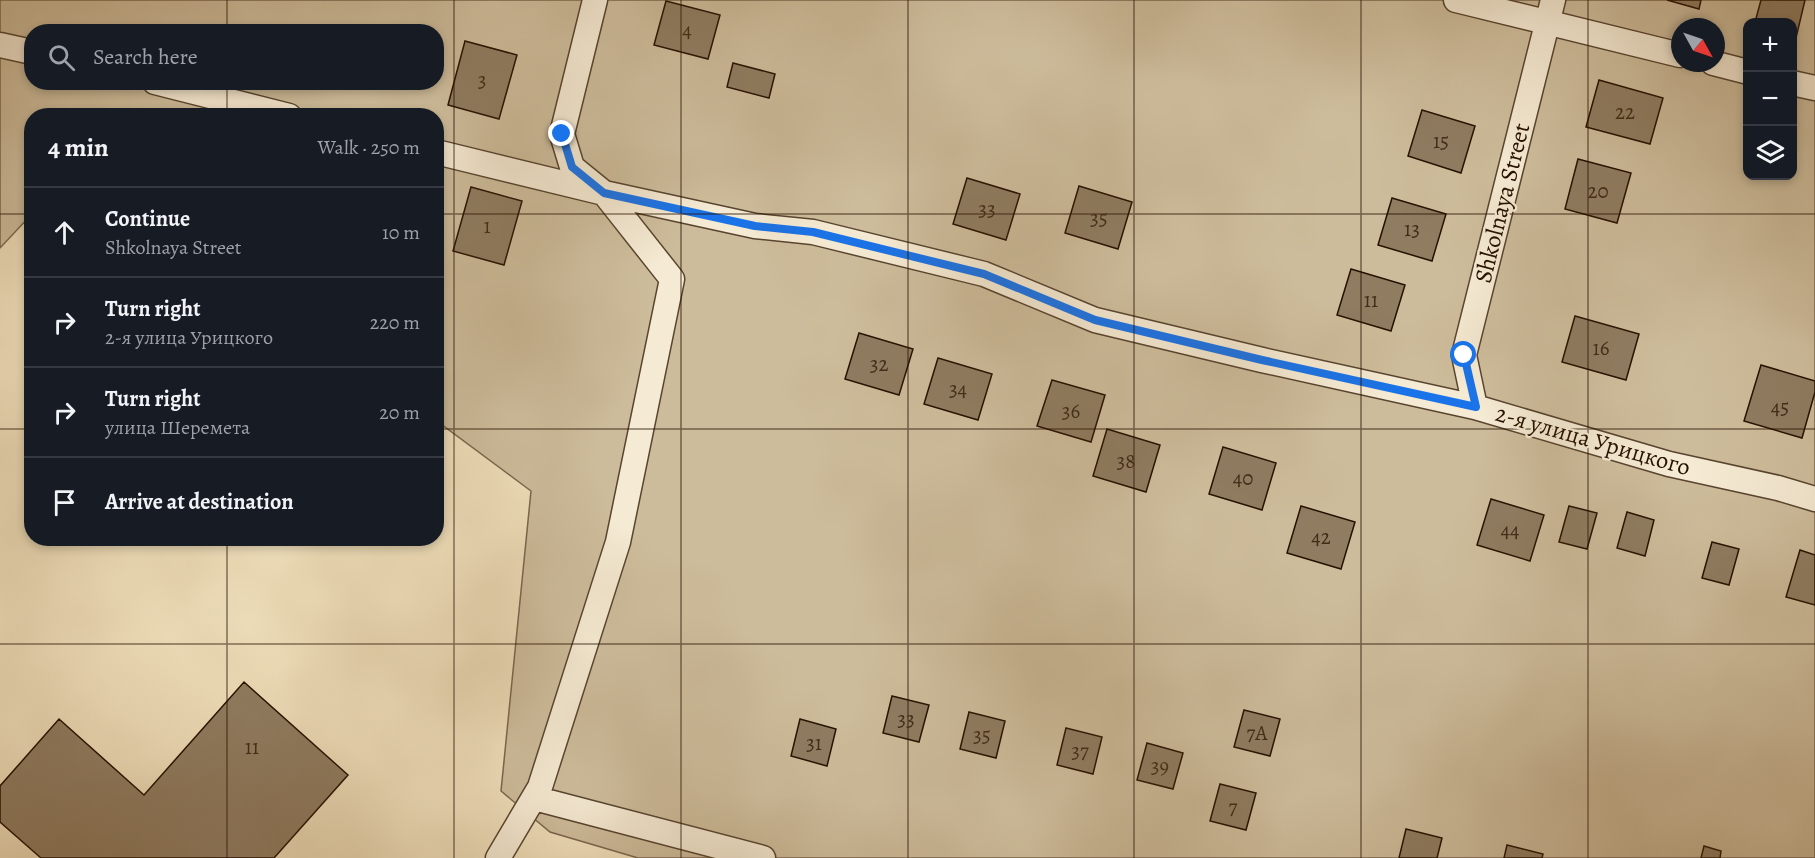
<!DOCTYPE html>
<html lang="en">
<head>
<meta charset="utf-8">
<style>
  :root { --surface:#171b24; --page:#242831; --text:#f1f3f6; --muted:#9ea1a6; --line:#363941 }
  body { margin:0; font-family:Alegreya,serif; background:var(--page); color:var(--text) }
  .controls { position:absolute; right:18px; top:18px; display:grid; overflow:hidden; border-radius:12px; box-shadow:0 3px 9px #0003 }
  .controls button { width:54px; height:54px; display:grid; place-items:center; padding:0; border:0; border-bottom:2px solid var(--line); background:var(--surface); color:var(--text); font:30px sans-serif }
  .compass { position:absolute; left:1671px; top:18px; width:54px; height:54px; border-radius:50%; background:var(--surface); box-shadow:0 3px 9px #0003; rotate:130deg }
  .stop { position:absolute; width:18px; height:18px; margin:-14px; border:4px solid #1a73e8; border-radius:50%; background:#fff }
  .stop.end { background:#1a73e8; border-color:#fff; box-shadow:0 2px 6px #0008 }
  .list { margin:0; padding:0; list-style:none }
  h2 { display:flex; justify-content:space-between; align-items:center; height:78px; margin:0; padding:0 24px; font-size:26px }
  h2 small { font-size:20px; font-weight:400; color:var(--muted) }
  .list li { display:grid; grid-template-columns:39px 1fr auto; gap:18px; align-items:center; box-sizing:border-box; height:90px; padding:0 24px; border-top:2px solid var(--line) }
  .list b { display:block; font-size:22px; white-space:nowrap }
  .list p { margin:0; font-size:20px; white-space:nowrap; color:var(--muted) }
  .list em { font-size:20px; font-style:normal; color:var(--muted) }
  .icon { flex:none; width:33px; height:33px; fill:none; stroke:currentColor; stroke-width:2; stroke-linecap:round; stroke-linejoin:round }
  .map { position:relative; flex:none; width:1815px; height:858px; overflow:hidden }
  .search { position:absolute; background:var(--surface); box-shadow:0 3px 9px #0003; left:24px; top:24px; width:420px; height:66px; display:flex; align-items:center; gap:15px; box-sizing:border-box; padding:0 21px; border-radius:24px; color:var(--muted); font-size:22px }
  .panel { position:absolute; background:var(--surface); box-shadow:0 3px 9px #0003; left:24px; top:108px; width:420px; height:438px; border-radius:24px }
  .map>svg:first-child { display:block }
</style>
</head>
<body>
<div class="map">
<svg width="1815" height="858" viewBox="0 0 1815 858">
  <rect width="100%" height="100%" fill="#efdfbb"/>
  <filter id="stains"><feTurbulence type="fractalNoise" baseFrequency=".00333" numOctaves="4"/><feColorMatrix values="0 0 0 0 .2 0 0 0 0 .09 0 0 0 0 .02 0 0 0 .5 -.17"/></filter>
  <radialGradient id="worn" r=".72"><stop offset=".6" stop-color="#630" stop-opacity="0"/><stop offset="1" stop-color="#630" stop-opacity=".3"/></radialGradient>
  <path fill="#cdbc9b" stroke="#7a664e" stroke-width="1.5" fill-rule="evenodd" d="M 0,0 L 1815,0 L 1815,858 L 638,858 L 550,832 L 501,791 L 531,491 L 437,421 L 436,116 L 32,116 L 31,215 L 0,248 ZM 1748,22 L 1792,22 L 1792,176 L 1748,176 ZM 1680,27 L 1716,27 L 1716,63 L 1680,63 ZM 32,32 L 436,32 L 436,82 L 32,82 Z"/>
  <path fill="#8f7c61" stroke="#261100" stroke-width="1.5" d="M 1667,0 L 1701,0 L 1699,9 Z
    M 1761,0 L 1805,0 L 1795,42 L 1792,41 L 1792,22 L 1755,22 Z
    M 666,1 L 720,15 L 708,59 L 654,45 Z
    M 465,41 L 517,55 L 499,119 L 448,105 Z
    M 733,63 L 775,74 L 769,98 L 727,87 Z
    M 1599,80 L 1663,98 L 1650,144 L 1586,127 Z
    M 1422,110 L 1475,126 L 1461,173 L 1408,156 Z
    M 1578,159 L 1631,173 L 1617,223 L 1565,209 Z
    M 967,178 L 1020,194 L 1006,240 L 953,224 Z
    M 1079,186 L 1132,202 L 1118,249 L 1065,233 Z
    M 471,187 L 522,201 L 504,265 L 453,251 Z
    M 1392,198 L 1446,214 L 1432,261 L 1378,245 Z
    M 1351,269 L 1405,285 L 1391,331 L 1337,315 Z
    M 1575,316 L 1639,334 L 1626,380 L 1562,362 Z
    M 859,333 L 913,349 L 899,395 L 845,379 Z
    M 938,358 L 992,374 L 978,420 L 924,404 Z
    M 1761,365 L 1815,381 L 1815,392 L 1802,438 L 1744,421 Z
    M 1052,380 L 1105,395 L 1091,442 L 1037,426 Z
    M 1107,429 L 1160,445 L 1146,492 L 1093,476 Z
    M 1223,447 L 1276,463 L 1262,510 L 1209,494 Z
    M 1491,499 L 1544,515 L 1530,561 L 1477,545 Z
    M 1301,506 L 1355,522 L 1341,569 L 1287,553 Z
    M 1569,506 L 1597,513 L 1587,549 L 1559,542 Z
    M 1627,512 L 1654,520 L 1645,556 L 1617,548 Z
    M 1712,542 L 1739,549 L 1729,585 L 1702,578 Z
    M 1800,550 L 1815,555 L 1815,605 L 1786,597 Z
    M 244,682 L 348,775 L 274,858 L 41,858 L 0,822 L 0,786 L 59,719 L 144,795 Z
    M 892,696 L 929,705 L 919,742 L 883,733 Z
    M 1244,710 L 1280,719 L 1270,756 L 1234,747 Z
    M 969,712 L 1005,721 L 996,758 L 960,749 Z
    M 800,719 L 836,729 L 827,766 L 791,756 Z
    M 1066,728 L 1102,737 L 1093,774 L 1057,765 Z
    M 1147,743 L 1183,753 L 1173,789 L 1137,780 Z
    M 1220,784 L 1256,793 L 1246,830 L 1210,821 Z
    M 1406,829 L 1442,838 L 1437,858 L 1399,858 Z
    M 1507,845 L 1543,854 L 1542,858 L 1504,858 Z
    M 1704,846 L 1721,851 L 1720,858 L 1701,858 Z"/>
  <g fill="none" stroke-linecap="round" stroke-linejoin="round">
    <g stroke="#58442f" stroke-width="27">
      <path id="street" d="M 1456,0 L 1680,55
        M 0,45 L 32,52
        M 1713,63 L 1748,72
        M 155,82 L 289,116
        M 1792,83 L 1815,88
        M 436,152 L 604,193 L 572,167 L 562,134 L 595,0
        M 604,193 L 755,226 L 813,232 L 984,274 L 1095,320 L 1262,360 L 1475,407 L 1669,464 L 1778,488 L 1815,499
        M 1475,407 L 1464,355 L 1553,0
        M 534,798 L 763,858
        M 498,858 L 540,787 L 618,542 L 672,279 L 604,193"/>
    </g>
    <use href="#street" stroke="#f5ead3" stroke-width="24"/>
  </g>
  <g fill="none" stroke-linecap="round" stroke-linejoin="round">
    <path stroke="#1a73e8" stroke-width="8" d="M 562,134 L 572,167 L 604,193 L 755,226 L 813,232 L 984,274 L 1095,320 L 1262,360 L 1476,407 L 1464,355"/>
  </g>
  <path fill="none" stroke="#261100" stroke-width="1.5" stroke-opacity="0.55" d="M 227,0 L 227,32M 454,0 L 454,858M 681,0 L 681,858M 908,0 L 908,858M 1134,0 L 1134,858M 1361,0 L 1361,858M 1588,0 L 1588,858M 227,82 L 227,116M 0,214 L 32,214M 436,214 L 1815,214M 0,429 L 32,429M 436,429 L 1815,429M 227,538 L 227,858M 0,644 L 1815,644"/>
  <g text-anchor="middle" stroke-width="4.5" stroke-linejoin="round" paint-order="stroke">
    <g font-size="21" fill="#402c18">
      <text x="687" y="37">4</text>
      <text x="482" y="87">3</text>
      <text x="1625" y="119">22</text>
      <text x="1441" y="148">15</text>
      <text x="1598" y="198">20</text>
      <text x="987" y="216">33</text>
      <text x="1099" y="225">35</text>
      <text x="487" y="233">1</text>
      <text x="1412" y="236">13</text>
      <text x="1371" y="307">11</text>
      <text x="1601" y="355">16</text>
      <text x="879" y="371">32</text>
      <text x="958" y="396">34</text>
      <text x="1780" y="414">45</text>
      <text x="1071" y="418">36</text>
      <text x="1126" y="468">38</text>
      <text x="1243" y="485">40</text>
      <text x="1510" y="537">44</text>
      <text x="1321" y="544">42</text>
      <text x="906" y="726">33</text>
      <text x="1257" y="740">7А</text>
      <text x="982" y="742">35</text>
      <text x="814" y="750">31</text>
      <text x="252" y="754">11</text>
      <text x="1080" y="758">37</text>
      <text x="1160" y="773">39</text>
      <text x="1233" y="814">7</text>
    </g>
    <g font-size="24" fill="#261100" stroke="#f5ead3">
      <text transform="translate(1502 203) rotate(-76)" y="8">Shkolnaya Street</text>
      <text transform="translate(1593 440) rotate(16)" y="8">2-я улица Урицкого</text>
    </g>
  </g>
  <rect width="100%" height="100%" filter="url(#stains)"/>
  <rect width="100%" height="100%" fill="url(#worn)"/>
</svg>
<div class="controls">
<button>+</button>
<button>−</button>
<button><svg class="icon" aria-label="layers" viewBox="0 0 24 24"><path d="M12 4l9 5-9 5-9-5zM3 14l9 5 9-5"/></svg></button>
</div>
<svg class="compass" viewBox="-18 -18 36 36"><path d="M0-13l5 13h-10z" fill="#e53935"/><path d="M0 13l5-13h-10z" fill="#9ea1a6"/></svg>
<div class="stop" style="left:1464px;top:355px"></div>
<div class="stop end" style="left:562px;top:134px"></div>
<div class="search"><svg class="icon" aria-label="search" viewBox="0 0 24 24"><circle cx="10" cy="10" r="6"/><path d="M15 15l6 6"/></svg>Search here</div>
<section class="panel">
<h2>4 min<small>Walk · 250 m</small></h2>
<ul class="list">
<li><svg class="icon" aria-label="ahead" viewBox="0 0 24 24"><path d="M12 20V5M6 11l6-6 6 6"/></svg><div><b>Continue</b><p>Shkolnaya Street</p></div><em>10 m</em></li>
<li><svg class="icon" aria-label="right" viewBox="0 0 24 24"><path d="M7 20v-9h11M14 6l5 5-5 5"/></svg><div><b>Turn right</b><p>2-я улица Урицкого</p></div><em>220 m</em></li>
<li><svg class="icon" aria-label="right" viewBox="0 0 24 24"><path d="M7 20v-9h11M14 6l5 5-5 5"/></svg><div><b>Turn right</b><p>улица Шеремета</p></div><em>20 m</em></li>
<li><svg class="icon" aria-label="arrive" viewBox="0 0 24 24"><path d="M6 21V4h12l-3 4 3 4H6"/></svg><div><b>Arrive at destination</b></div></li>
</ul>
</section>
</div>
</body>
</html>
